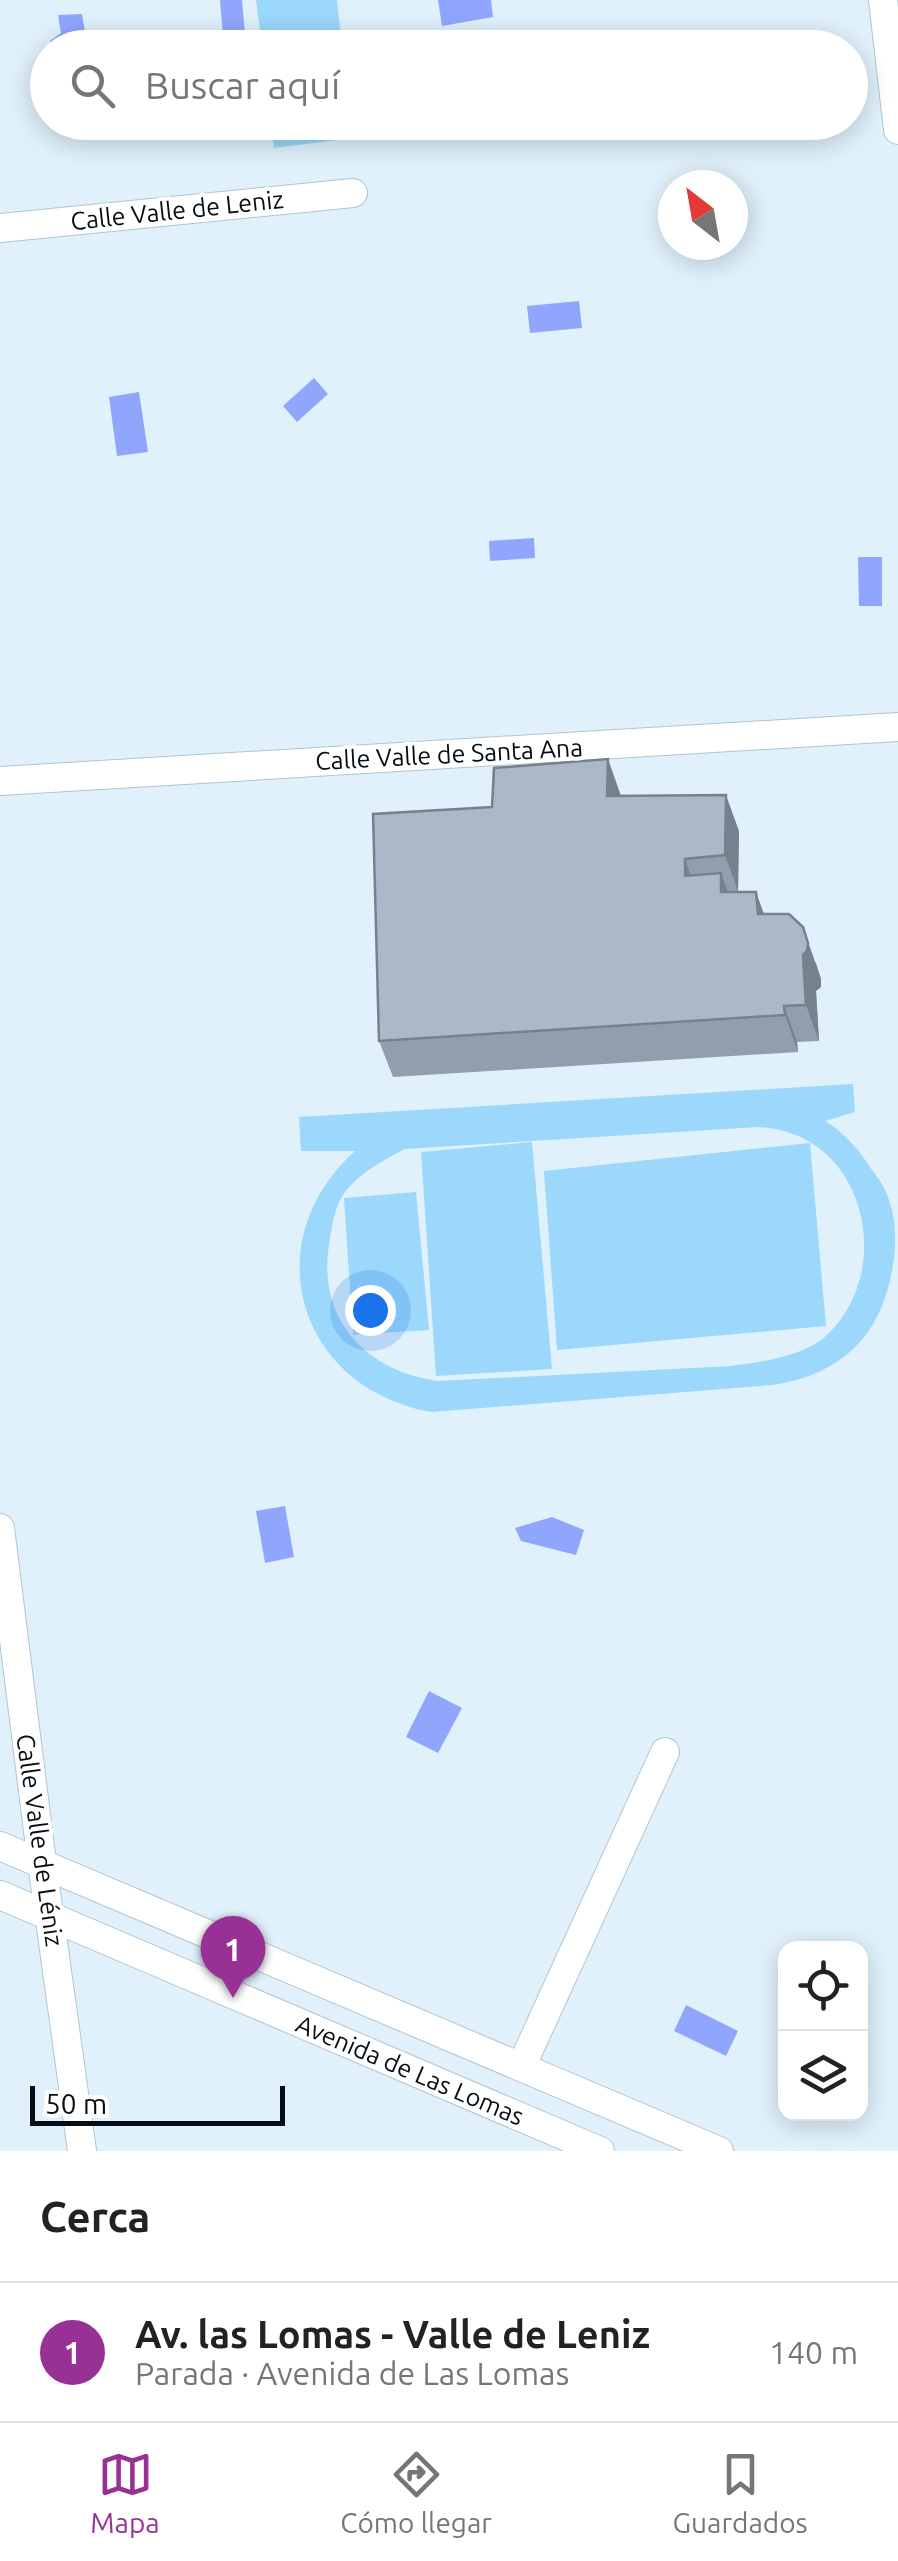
<!DOCTYPE html>
<html lang="es">
<head>
<meta charset="utf-8">
<style>
  :root { --surface:#fff; --page:#f6f6f6; --text:#222; --muted:#767676; --line:#e0e0e0; --accent:#983195 }
  body { margin:0; font-family:Ubuntu,sans-serif; background:var(--page); color:var(--text) }
  .controls { position:absolute; right:30px; bottom:30px; display:grid; overflow:hidden; border-radius:20px; box-shadow:0 5px 25px #0003 }
  .controls button { width:90px; height:90px; display:grid; place-items:center; padding:0; border:0; border-bottom:2px solid var(--line); background:var(--surface); color:var(--text); font:50px sans-serif }
  .compass { position:absolute; left:658px; top:170px; width:90px; height:90px; border-radius:50%; background:var(--surface); box-shadow:0 5px 25px #0003; rotate:329deg }
  .scale { position:absolute; left:30px; bottom:25px; width:255px; box-sizing:border-box; padding-left:10px; border:5px solid #070e13; border-top:0; font-size:28px; line-height:35px; white-space:nowrap; color:#070e13; -webkit-text-stroke:8px #fff; paint-order:stroke }
  .you { position:absolute; left:370px; top:1310px; width:35px; height:35px; margin:-25px; border:8px solid #fff; border-radius:50%; background:#1a73e8; box-shadow:0 0 0 15px #1a73e833 }
  .badge { display:grid; place-items:center; width:65px; height:65px; border-radius:50%; background:var(--accent); color:#fff; font-size:32px; font-weight:700 }
  .pin { position:absolute; translate:-50% -82px; filter:drop-shadow(0 2px 5px #0008) }
  .pin::after { content:''; position:absolute; top:52px; width:35px; height:30px; background:inherit; clip-path:polygon(0 0,100% 0,50% 100%) }
  .list { margin:0; padding:0; list-style:none }
  h2 { display:flex; justify-content:space-between; align-items:center; height:130px; margin:0; padding:0 40px; font-size:42px }
  h2 small { font-size:32px; font-weight:400; color:var(--muted) }
  .list li { display:grid; grid-template-columns:65px 1fr auto; gap:30px; align-items:center; box-sizing:border-box; height:140px; padding:0 40px; border-top:2px solid var(--line) }
  .list b { display:block; font-size:38px; white-space:nowrap }
  .list p { margin:0; font-size:32px; white-space:nowrap; color:var(--muted) }
  .list em { font-size:32px; font-style:normal; color:var(--muted) }
  .icon { flex:none; width:55px; height:55px; fill:none; stroke:currentColor; stroke-width:2; stroke-linecap:round; stroke-linejoin:round }
  .map { position:relative; flex:none; width:898px; height:2151px; overflow:hidden }
  .search { position:absolute; background:var(--surface); box-shadow:0 5px 25px #0003; left:30px; right:30px; top:30px; height:110px; display:flex; align-items:center; gap:25px; box-sizing:border-box; padding:0 35px; border-radius:55px; color:var(--muted); font-size:38px }
  .sheet { height:270px; background:var(--surface) }
  nav { display:flex; justify-content:space-around; align-items:center; box-sizing:border-box; height:140px; border-top:2px solid var(--line); background:var(--surface); font-size:28px; color:var(--muted) }
  nav a { display:grid; justify-items:center; gap:5px }
  nav .on { color:var(--accent) }
  .map>svg:first-child { display:block }
</style>
</head>
<body>
<div class="map">
<svg width="898" height="2151" viewBox="0 0 898 2151">
  <rect width="100%" height="100%" fill="#e0f1fc"/>
  <path fill="#9bd8fb" fill-rule="evenodd" d="M 256,0 L 337,0 L 342,47 L 262,47 Z
    M 271,123 L 351,123 L 353,138 L 274,148 Z
    M 853,1084 L 855,1112 L 825,1121 C 843,1132 856,1146 868,1164 C 873,1172 881,1181 885,1190 C 896,1212 897,1241 893,1265 C 882,1334 844,1374 773,1385 L 431,1412 C 298,1388 254,1242 355,1151 L 301,1151 L 299,1117 ZM 758,1127 C 870,1132 898,1279 820,1341 C 793,1358 761,1362 731,1366 L 437,1381 C 363,1370 315,1316 330,1239 C 332,1225 335,1207 343,1195 C 357,1174 384,1160 405,1149 Z
    M 532,1142 L 552,1369 L 436,1376 L 421,1152 Z
    M 810,1143 L 826,1326 L 557,1350 L 544,1171 Z
    M 416,1192 L 429,1330 L 353,1335 L 344,1198 Z"/>
  <path fill="#90a6fd" d="M 220,0 L 242,0 L 245,35 L 223,36 Z
    M 438,0 L 491,0 L 493,17 L 442,26 Z
    M 82,14 L 87,44 L 83,47 L 54,47 L 50,41 L 61,33 L 58,15 Z
    M 725,122 L 726,125 L 662,134 L 661,123 Z
    M 579,301 L 582,328 L 530,333 L 527,306 Z
    M 314,378 L 328,394 L 297,422 L 283,406 Z
    M 139,392 L 148,452 L 117,456 L 109,397 Z
    M 534,538 L 535,558 L 490,561 L 489,541 Z
    M 858,557 L 882,557 L 882,606 L 859,606 Z
    M 285,1506 L 294,1557 L 265,1563 L 256,1511 Z
    M 552,1517 L 584,1530 L 576,1555 L 521,1541 L 515,1528 Z
    M 429,1691 L 462,1708 L 438,1753 L 406,1737 Z
    M 686,2005 L 738,2031 L 726,2056 L 674,2031 Z"/>
  <g fill="none" stroke-linecap="round" stroke-linejoin="round">
    <g stroke="#b0c5d2" stroke-width="30">
      <path id="minor" d="M 883,0 L 898,130
        M 0,228 L 353,193
        M 0,781 L 898,727
        M 0,1528 L 42,1863 L 82,2151
        M 0,1846 L 719,2151
        M 0,1895 L 600,2151
        M 522,2065 L 665,1752"/>
    </g>
    <use href="#minor" stroke="#fff" stroke-width="28"/>
  </g>
  <path fill="#929ead" d="M 621,796 L 739,831 L 738,891 L 816,963 L 821,979 L 821,987 L 816,991 L 819,1041 L 797,1042 L 798,1052 L 393,1077 L 379,1041 L 492,807 Z"/>
  <path fill="#77818d" d="M 608,759 L 621,796 L 607,796 Z
    M 726,795 L 739,831 L 738,891 L 725,855 Z
    M 685,859 L 698,895 L 685,876 Z
    M 721,873 L 734,910 L 721,892 Z
    M 756,892 L 769,928 L 758,914 Z
    M 803,927 L 821,979 L 821,987 L 816,991 L 819,1041 L 806,1005 Z
    M 784,1006 L 797,1042 L 798,1052 L 785,1015 Z"/>
  <path fill="#aab8c9" stroke="#77818d" stroke-width="2.5" d="M 608,759 L 607,796 L 726,795 L 725,855 L 685,859 L 685,876 L 721,873 L 721,892 L 756,892 L 758,914 L 789,914 L 803,927 L 808,943 L 807,951 L 803,955 L 806,1005 L 784,1006 L 785,1015 L 379,1041 L 373,814 L 492,807 L 494,768 Z"/>
  <g text-anchor="middle" stroke-width="8" stroke-linejoin="round" paint-order="stroke">
    <g font-size="25" fill="#070e13" stroke="#fff">
      <text transform="translate(177 210) rotate(-6)" y="9">Calle Valle de Leniz</text>
      <text transform="translate(449 754) rotate(-3)" y="9">Calle Valle de Santa Ana</text>
      <text transform="translate(40 1840) rotate(82)" y="9">Calle Valle de Léniz</text>
      <text transform="translate(410 2070) rotate(23)" y="9">Avenida de Las Lomas</text>
    </g>
  </g>
</svg>
<div class="controls">
<button><svg class="icon" aria-label="locate" viewBox="0 0 24 24"><circle cx="12" cy="12" r="6"/><path d="M12 2v4M12 18v4M2 12h4M18 12h4"/></svg></button>
<button><svg class="icon" aria-label="layers" viewBox="0 0 24 24"><path d="M12 4l9 5-9 5-9-5zM3 14l9 5 9-5"/></svg></button>
</div>
<svg class="compass" viewBox="-18 -18 36 36"><path d="M0-13l5 13h-10z" fill="#e53935"/><path d="M0 13l5-13h-10z" fill="#767676"/></svg>
<div class="scale">50 m</div>
<div class="you"></div>
<div class="pin badge" style="left:233px;top:1998px">1</div>
<div class="search"><svg class="icon" aria-label="search" viewBox="0 0 24 24"><circle cx="10" cy="10" r="6"/><path d="M15 15l6 6"/></svg>Buscar aquí</div>
</div>
<section class="sheet">
<h2>Cerca<small></small></h2>
<ul class="list">
<li><span class="badge">1</span><div><b>Av. las Lomas - Valle de Leniz</b><p>Parada · Avenida de Las Lomas</p></div><em>140 m</em></li>
</ul>
</section>
<nav>
<a class="on"><svg class="icon" aria-label="map" viewBox="0 0 24 24"><path d="M3 6l6-2 6 2 6-2v14l-6 2-6-2-6 2zM9 4v14M15 6v14"/></svg>Mapa</a>
<a><svg class="icon" aria-label="directions" viewBox="0 0 24 24"><path d="M12 3l9 9-9 9-9-9zM9 14v-3h6M13 9l2 2-2 2"/></svg>Cómo llegar</a>
<a><svg class="icon" aria-label="saved" viewBox="0 0 24 24"><path d="M7 4h10v16l-5-4-5 4z"/></svg>Guardados</a>
</nav>
</body>
</html>
